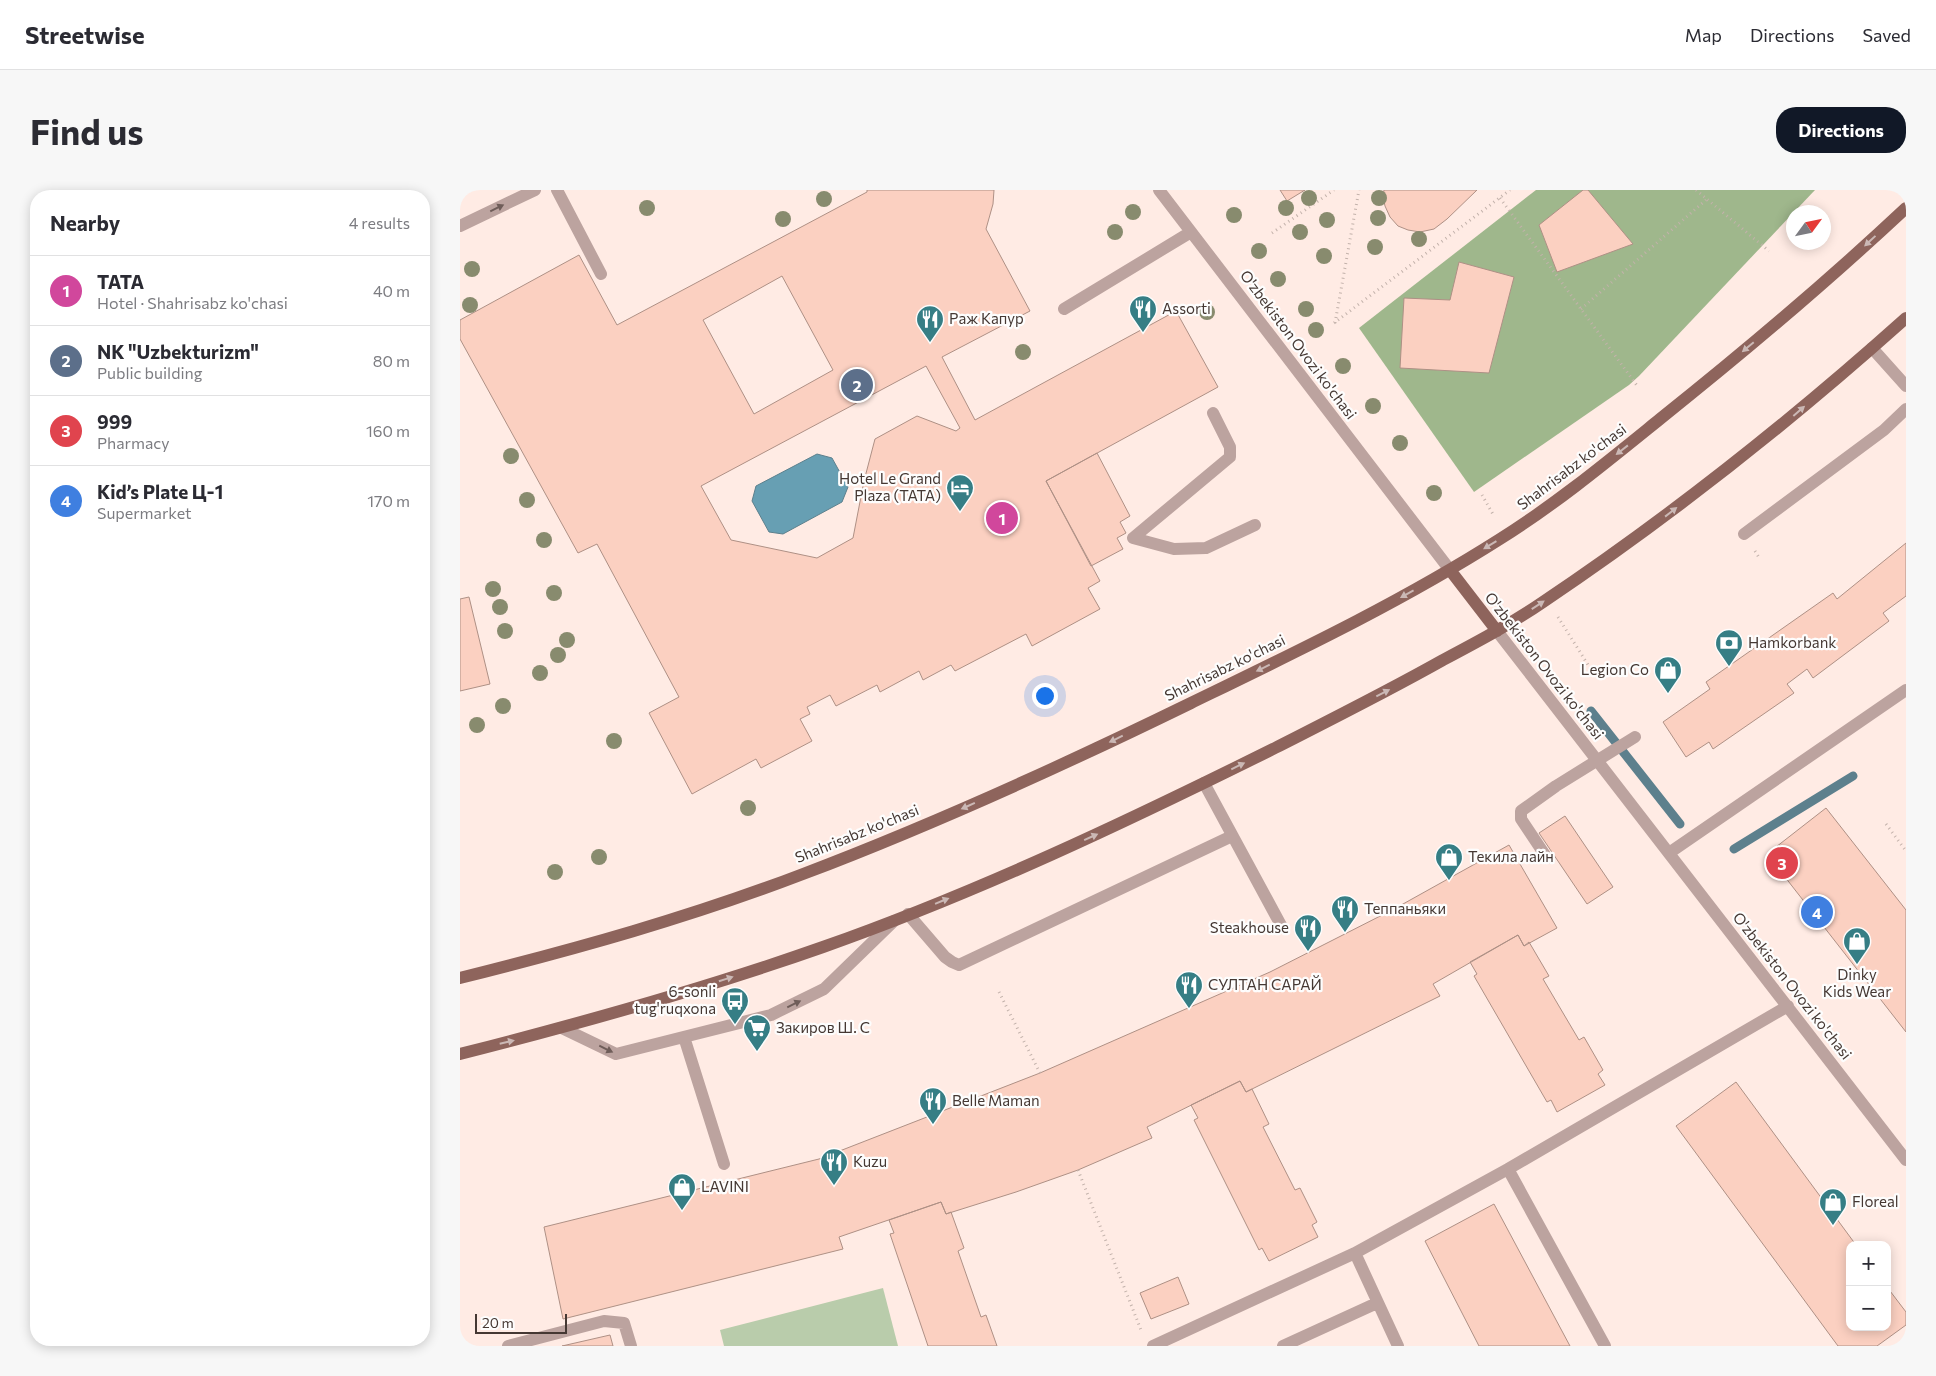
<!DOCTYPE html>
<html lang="en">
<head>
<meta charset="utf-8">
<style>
  :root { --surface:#fff; --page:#f7f7f7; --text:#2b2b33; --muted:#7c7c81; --line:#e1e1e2; --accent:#111827 }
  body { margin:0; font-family:Commissioner,sans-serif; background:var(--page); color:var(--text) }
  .controls { position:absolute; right:15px; bottom:15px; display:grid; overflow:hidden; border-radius:10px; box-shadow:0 2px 12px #0003 }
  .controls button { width:45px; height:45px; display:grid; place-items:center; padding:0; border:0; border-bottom:1px solid var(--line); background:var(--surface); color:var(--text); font:25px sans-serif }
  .compass { position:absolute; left:1326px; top:15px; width:45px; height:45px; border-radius:50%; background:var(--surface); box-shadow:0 2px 12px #0003; rotate:57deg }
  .scale { position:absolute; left:15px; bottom:12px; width:92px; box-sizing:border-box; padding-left:5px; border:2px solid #453833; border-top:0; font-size:14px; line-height:18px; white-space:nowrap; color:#453833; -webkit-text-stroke:4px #fdfdfd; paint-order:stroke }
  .you { position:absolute; left:584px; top:505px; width:18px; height:18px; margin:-12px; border:4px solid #fff; border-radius:50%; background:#1a73e8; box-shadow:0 0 0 8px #1a73e833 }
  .badge { display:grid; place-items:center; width:32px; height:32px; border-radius:50%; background:var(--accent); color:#fff; font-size:16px; font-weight:700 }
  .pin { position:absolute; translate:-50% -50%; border:2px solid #fff; box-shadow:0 1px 5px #0006 }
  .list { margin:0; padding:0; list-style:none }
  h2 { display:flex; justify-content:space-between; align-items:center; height:65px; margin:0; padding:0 20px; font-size:21px }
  h2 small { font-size:16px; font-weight:400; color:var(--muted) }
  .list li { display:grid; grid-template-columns:32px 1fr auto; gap:15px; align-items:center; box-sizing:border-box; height:70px; padding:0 20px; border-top:1px solid var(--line) }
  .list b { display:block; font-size:19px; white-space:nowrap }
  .list p { margin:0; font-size:16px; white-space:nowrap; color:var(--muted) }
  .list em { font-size:16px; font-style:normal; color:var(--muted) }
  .map { position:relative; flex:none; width:1446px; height:1156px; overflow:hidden; border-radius:20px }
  header { display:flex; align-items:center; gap:30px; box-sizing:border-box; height:70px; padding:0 25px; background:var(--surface); border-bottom:1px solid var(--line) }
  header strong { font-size:24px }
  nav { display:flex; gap:28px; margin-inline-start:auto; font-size:18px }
  .intro { display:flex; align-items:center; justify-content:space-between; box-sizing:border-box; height:120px; padding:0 30px }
  h1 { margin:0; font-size:35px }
  .button { padding:12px 22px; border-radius:20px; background:var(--accent); color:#fff; font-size:18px; font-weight:700 }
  main { display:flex; gap:30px; padding:0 30px }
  aside { flex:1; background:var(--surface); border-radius:20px; box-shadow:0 2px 12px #0003 }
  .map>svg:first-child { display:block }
</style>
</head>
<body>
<header>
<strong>Streetwise</strong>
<nav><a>Map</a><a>Directions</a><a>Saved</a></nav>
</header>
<div class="intro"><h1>Find us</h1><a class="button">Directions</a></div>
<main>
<aside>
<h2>Nearby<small>4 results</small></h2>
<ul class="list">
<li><span class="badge" style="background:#d1479c">1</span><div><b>ТАТА</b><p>Hotel · Shahrisabz ko'chasi</p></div><em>40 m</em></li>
<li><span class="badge" style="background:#5c6f8a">2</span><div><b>NK &quot;Uzbekturizm&quot;</b><p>Public building</p></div><em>80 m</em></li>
<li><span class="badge" style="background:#e0444e">3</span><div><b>999</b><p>Pharmacy</p></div><em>160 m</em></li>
<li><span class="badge" style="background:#3f7fe0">4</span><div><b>Kid’s Plate Ц-1</b><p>Supermarket</p></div><em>170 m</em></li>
</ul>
</aside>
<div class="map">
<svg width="1446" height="1156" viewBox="0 0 1446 1156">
  <rect width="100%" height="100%" fill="#ffebe4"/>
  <path fill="#b9ccab" d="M 423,1098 L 438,1156 L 264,1156 L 260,1140 Z"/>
  <path fill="#9fb78c" d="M 1076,0 L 1355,0 L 1179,186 L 1169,195 L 1014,302 L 899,138 Z"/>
  <path fill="#679fb3" stroke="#5d808d" d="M 357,264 L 372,268 L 388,297 L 382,312 L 323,344 L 309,342 L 292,311 L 296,296 Z"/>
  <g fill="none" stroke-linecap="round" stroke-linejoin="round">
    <path stroke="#5d808d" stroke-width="9" d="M 1131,521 L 1220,634
      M 1274,659 L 1393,586"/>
  </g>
  <path fill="#fbd0c1" stroke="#ae9085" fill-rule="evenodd" d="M 407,0 L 534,0 L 533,14 L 526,39 L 570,121 L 482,167 L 515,230 L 716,121 L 758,197 L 586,291 L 640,391 L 628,398 L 640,419 L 572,456 L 566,444 L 495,481 L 491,475 L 463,490 L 459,481 L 420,502 L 417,495 L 376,516 L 370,505 L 347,517 L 350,524 L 340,529 L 352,551 L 301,578 L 296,569 L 232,604 L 189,523 L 219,507 L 137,354 L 118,363 L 0,149 L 0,130 L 119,65 L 157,135 L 407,2 ZM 322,86 L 373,180 L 294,224 L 243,130 ZM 466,176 L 500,238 L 496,241 L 457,226 L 415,249 L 404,291 L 393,348 L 357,368 L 271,350 L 241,296 Z
    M 820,0 L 845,0 L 827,11 Z
    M 924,0 L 1017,0 L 987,29 L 974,39 L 960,42 L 948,40 L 938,36 L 930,27 L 925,16 L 923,7 Z
    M 1123,0 L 1128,0 L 1173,54 L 1097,82 L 1079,35 Z
    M 999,72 L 1054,87 L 1029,183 L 940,178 L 944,108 L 990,110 Z
    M 637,263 L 670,326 L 660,332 L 666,343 L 657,348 L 663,359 L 631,376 L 586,291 Z
    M 1446,353 L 1446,406 L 1423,423 L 1429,431 L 1353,488 L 1347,479 L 1327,494 L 1334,503 L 1253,559 L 1249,552 L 1226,567 L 1203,532 L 1250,499 L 1246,492 L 1373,403 L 1377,409 Z
    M 9,407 L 30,494 L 0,501 L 0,409 Z
    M 1366,618 L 1446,720 L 1446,842 L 1307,664 Z
    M 1105,626 L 1153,697 L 1127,714 L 1079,643 Z
    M 1049,655 L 1097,738 L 1064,756 L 1058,745 L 973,794 L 980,806 L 786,902 L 780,891 L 687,937 L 692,948 L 618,980 L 556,1002 L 486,1024 L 481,1012 L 379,1047 L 383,1059 L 103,1129 L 84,1037 L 359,969 L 580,883 L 810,782 L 934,719 Z
    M 1058,745 L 1064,756 L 1069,752 L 1089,786 L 1083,789 L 1119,850 L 1124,847 L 1143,880 L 1138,884 L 1145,895 L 1097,922 L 1091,910 L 1087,912 L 1014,786 L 1017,784 L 1010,772 Z
    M 780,891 L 786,902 L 792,899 L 809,934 L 803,937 L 835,1000 L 840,998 L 857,1032 L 852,1035 L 858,1047 L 809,1071 L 802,1058 L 799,1060 L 734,930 L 738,928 L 731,915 Z
    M 1276,892 L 1396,1055 L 1390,1055 L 1390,1137 L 1427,1137 L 1427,1097 L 1446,1122 L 1446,1135 L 1417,1156 L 1378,1156 L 1216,936 Z
    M 481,1012 L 486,1024 L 491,1022 L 504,1058 L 498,1061 L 521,1127 L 526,1125 L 537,1156 L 468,1156 L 430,1044 L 434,1043 L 429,1030 Z
    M 1034,1014 L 1110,1156 L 1019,1156 L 965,1051 Z
    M 718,1087 L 729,1114 L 691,1129 L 680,1103 Z
    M 150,1145 L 153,1156 L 102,1156 Z"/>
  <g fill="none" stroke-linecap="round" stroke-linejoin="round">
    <path stroke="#c3b2ab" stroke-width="3" stroke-dasharray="1 4" stroke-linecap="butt" d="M 1236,0 L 1309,61
      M 1040,8 L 1178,197
      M 812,43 L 874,0
      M 1121,119 L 1247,9
      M 874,133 L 1050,0
      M 875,133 L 899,0
      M 1022,305 L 1034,326
      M 1295,361 L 1300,369
      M 1098,427 L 1135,486
      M 1426,634 L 1446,661
      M 539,802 L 580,883
      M 618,980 L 681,1140"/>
    <path stroke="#bca39f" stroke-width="12" d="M 97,0 L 141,84
      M 699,0 L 990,380
      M 0,36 L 75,0
      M 604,119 L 731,42
      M 1412,158 L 1446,196
      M 1284,344 L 1424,240 L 1446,219
      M 673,348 L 770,267 L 770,257 L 753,223
      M 673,348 L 714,359 L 746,358 L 795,335
      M 1037,441 L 1446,970
      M 744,593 L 822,737
      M 1209,663 L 1446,500
      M 1087,668 L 1061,629 L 1061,621 L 1096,596 L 1175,547
      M 448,724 L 485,767 L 492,772 L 499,775 L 772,646
      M 102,838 L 156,864 L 311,825 L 364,799 L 434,731
      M 224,847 L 264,974
      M 1048,979 L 1145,1156
      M 895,1063 L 938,1156
      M 48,1156 L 144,1131 L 164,1133 L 171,1156
      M 693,1156 L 895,1063 L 1048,979 L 1328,816
      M 823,1156 L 917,1113"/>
    <path stroke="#8e645c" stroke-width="12" d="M 990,380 L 1037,441
      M 0,788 C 116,759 231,727 343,684 C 475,634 604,575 731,513 C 836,462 941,412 1040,349 C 1096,314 1148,271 1200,229 C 1284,162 1367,92 1446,18
      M 0,864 C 122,833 244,799 363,757 C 519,702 668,631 815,558 C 872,529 928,501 983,470 C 1017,452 1051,434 1083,412 C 1211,326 1331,231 1446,128"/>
  </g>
  <g fill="#888b6e">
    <circle cx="849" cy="8" r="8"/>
    <circle cx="919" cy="8" r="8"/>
    <circle cx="364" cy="9" r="8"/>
    <circle cx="187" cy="18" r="8"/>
    <circle cx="826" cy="18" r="8"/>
    <circle cx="673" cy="22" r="8"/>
    <circle cx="774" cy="25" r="8"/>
    <circle cx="918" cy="28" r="8"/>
    <circle cx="323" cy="29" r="8"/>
    <circle cx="867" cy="30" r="8"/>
    <circle cx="655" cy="42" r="8"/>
    <circle cx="840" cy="42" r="8"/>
    <circle cx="959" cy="49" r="8"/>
    <circle cx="915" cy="57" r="8"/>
    <circle cx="799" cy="61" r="8"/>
    <circle cx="864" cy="66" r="8"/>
    <circle cx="12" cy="79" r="8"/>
    <circle cx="818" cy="89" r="8"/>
    <circle cx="10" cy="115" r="8"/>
    <circle cx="846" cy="119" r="8"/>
    <circle cx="747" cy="122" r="8"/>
    <circle cx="856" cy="140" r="8"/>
    <circle cx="563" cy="162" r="8"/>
    <circle cx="883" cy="176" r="8"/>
    <circle cx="913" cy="216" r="8"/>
    <circle cx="940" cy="253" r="8"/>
    <circle cx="51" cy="266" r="8"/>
    <circle cx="974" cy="303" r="8"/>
    <circle cx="67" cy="310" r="8"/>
    <circle cx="84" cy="350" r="8"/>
    <circle cx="33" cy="399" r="8"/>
    <circle cx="94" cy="403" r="8"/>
    <circle cx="40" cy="417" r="8"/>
    <circle cx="45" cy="441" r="8"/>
    <circle cx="107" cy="450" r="8"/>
    <circle cx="98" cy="465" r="8"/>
    <circle cx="80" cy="483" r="8"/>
    <circle cx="43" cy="516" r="8"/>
    <circle cx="17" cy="535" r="8"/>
    <circle cx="154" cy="551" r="8"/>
    <circle cx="288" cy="618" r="8"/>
    <circle cx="139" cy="667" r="8"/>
    <circle cx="95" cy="682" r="8"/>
  </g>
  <defs><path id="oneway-solid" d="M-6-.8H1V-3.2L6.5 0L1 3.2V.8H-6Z" transform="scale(1.25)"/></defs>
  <g fill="#6f5d59">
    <use href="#oneway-solid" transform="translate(37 18) rotate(-26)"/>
    <use href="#oneway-solid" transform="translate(334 814) rotate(-26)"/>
    <use href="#oneway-solid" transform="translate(146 859) rotate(26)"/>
  </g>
  <g fill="#cbb8b5">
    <use href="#oneway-solid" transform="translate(1410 51) rotate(137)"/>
    <use href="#oneway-solid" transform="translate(1288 157) rotate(140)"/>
    <use href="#oneway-solid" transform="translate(1339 221) rotate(-41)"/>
    <use href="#oneway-solid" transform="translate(1162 260) rotate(142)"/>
    <use href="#oneway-solid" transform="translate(1211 322) rotate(-38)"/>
    <use href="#oneway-solid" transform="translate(1030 355) rotate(149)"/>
    <use href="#oneway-solid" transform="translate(947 404) rotate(151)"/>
    <use href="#oneway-solid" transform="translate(1078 415) rotate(-33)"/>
    <use href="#oneway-solid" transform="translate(803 478) rotate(154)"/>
    <use href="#oneway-solid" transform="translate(923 503) rotate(-27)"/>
    <use href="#oneway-solid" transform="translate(656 549) rotate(154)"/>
    <use href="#oneway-solid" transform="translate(778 576) rotate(-26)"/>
    <use href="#oneway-solid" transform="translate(508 616) rotate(156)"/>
    <use href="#oneway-solid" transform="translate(631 647) rotate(-24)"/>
    <use href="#oneway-solid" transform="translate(482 711) rotate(-22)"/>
    <use href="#oneway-solid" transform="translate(266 789) rotate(-18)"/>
    <use href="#oneway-solid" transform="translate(47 852) rotate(-13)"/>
  </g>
  <defs>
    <g id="restaurant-pin" transform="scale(1.4375)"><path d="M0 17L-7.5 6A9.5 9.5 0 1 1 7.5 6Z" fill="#367e85" stroke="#fdfdfd"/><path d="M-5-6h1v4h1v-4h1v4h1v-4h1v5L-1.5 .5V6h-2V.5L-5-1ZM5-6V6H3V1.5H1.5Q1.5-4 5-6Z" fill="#fff"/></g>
    <g id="hotel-pin" transform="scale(1.4375)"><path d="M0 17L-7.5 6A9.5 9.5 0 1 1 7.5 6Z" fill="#367e85" stroke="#fdfdfd"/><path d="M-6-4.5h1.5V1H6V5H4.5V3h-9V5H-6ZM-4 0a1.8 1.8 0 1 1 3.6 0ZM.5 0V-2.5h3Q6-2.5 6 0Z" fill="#fff"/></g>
    <g id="bank-pin" transform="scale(1.4375)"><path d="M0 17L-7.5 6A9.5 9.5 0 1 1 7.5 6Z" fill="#367e85" stroke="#fdfdfd"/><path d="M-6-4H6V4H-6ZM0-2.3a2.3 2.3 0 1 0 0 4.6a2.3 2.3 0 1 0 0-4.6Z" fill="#fff"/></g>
    <g id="shop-pin" transform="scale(1.4375)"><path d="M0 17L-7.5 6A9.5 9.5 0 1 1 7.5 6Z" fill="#367e85" stroke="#fdfdfd"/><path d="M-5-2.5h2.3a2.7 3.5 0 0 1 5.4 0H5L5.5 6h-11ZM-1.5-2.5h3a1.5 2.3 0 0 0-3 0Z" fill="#fff"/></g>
    <g id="bus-pin" transform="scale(1.4375)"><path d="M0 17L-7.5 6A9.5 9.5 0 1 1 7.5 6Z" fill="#367e85" stroke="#fdfdfd"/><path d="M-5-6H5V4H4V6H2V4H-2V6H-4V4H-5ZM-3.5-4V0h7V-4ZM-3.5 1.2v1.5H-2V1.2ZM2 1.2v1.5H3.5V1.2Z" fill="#fff"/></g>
    <g id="supermarket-pin" transform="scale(1.4375)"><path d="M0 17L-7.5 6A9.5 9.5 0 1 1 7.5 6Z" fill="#367e85" stroke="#fdfdfd"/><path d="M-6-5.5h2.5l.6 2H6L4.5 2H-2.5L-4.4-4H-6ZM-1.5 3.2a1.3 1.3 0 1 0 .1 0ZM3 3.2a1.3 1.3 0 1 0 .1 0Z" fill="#fff"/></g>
  </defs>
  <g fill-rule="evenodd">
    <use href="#restaurant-pin" x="683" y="119"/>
    <use href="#restaurant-pin" x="470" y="129"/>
    <use href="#hotel-pin" x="500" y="298"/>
    <use href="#bank-pin" x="1269" y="453"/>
    <use href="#shop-pin" x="1208" y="480"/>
    <use href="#shop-pin" x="989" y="667"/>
    <use href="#restaurant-pin" x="885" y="719"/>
    <use href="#restaurant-pin" x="848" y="738"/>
    <use href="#shop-pin" x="1397" y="751"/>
    <use href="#restaurant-pin" x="729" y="795"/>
    <use href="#bus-pin" x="275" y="811"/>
    <use href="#supermarket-pin" x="297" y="838"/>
    <use href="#restaurant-pin" x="473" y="911"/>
    <use href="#restaurant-pin" x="374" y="972"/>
    <use href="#shop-pin" x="222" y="997"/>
    <use href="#shop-pin" x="1373" y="1012"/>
  </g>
  <g text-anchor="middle" stroke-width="4.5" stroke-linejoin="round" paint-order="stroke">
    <g font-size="15" fill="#453833" stroke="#fdfdfd" text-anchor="start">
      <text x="702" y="124">Assorti</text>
      <text x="489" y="134">Раж Капур</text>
      <text x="481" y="294" text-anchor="end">Hotel Le Grand<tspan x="481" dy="17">Plaza (TATA)</tspan></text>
      <text x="1288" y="458">Hamkorbank</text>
      <text x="1189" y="485" text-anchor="end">Legion Co</text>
      <text x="1008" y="672">Текила лайн</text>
      <text x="904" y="724">Теппаньяки</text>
      <text x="829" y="743" text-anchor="end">Steakhouse</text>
      <text x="1397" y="790" text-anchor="middle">Dinky<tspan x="1397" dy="17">Kids Wear</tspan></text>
      <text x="748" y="800">СУЛТАН САРАЙ</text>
      <text x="256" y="807" text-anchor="end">6-sonli<tspan x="256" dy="17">tug'ruqxona</tspan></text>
      <text x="316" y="843">Закиров Ш. С</text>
      <text x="492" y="916">Belle Maman</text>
      <text x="393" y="977">Kuzu</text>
      <text x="241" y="1002">LAVINI</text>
      <text x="1392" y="1017">Floreal</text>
    </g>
    <g font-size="15" fill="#453833" stroke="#fdfdfd">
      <text transform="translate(838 155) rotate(53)" y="5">O'zbekiston Ovozi ko'chasi</text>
      <text transform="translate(1112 277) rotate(-37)" y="5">Shahrisabz ko'chasi</text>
      <text transform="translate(1084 476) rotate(52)" y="5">O'zbekiston Ovozi ko'chasi</text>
      <text transform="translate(765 478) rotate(-26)" y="5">Shahrisabz ko'chasi</text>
      <text transform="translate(397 644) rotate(-22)" y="5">Shahrisabz ko'chasi</text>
      <text transform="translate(1332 796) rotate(52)" y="5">O'zbekiston Ovozi ko'chasi</text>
    </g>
  </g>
</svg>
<div class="controls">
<button>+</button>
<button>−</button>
</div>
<svg class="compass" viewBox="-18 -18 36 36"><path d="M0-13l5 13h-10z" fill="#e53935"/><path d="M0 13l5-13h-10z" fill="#7c7c81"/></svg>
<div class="scale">20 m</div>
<div class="you"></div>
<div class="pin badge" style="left:542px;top:328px;background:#d1479c">1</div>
<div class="pin badge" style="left:397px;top:195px;background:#5c6f8a">2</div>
<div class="pin badge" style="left:1322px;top:673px;background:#e0444e">3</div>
<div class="pin badge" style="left:1357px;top:722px;background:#3f7fe0">4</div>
</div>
</main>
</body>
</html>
